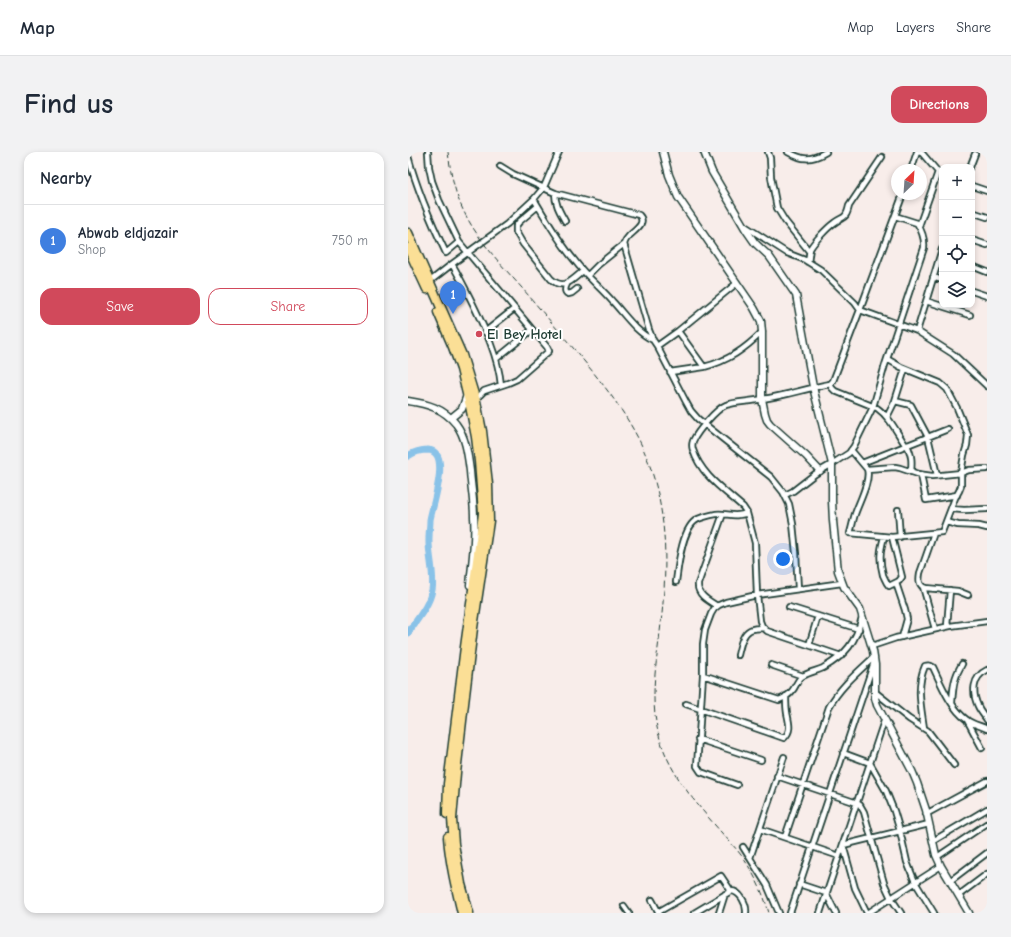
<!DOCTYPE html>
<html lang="en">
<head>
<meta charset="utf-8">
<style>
  :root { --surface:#fff; --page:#f2f2f3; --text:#1f2937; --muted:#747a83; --line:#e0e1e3; --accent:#d1495b }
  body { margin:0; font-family:"Comic Neue",sans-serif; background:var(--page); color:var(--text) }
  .controls { position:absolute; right:12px; top:12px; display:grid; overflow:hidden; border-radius:8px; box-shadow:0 2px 6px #0003 }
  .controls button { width:36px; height:36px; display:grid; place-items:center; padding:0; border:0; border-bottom:1px solid var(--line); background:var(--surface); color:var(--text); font:20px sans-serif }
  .compass { position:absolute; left:483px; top:12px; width:36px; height:36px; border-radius:50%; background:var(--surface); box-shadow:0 2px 6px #0003; rotate:25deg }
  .you { position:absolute; left:375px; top:407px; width:14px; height:14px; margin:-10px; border:3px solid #fff; border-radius:50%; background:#1a73e8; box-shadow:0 0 0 6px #1a73e833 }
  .badge { display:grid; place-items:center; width:26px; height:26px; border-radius:50%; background:var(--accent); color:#fff; font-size:13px; font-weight:700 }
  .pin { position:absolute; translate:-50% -33px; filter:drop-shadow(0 1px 2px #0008) }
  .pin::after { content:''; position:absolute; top:21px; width:14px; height:12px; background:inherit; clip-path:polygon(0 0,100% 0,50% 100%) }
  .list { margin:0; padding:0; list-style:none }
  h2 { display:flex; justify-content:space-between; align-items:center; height:52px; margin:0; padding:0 16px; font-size:17px }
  h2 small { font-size:13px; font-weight:400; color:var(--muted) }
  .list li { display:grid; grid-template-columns:26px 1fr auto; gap:12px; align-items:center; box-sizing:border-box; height:72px; padding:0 16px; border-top:1px solid var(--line) }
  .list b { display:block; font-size:15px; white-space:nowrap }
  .list p { margin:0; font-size:13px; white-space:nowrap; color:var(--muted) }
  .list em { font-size:13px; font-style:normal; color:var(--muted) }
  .actions { display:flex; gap:8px; padding:12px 16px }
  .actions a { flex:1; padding:9px 0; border:1px solid var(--accent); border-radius:12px; text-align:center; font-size:14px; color:var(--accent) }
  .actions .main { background:var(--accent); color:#fff }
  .icon { flex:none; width:22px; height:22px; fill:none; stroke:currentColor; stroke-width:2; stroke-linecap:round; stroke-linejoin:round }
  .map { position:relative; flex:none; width:579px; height:761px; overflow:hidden; border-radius:12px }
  header { display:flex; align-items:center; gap:24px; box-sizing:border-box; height:56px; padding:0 20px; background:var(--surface); border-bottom:1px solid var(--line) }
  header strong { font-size:19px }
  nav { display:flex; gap:22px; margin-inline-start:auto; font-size:14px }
  .intro { display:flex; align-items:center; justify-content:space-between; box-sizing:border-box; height:96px; padding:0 24px }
  h1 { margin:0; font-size:28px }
  .button { padding:10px 18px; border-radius:12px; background:var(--accent); color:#fff; font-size:14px; font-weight:700 }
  main { display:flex; gap:24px; padding:0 24px }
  aside { flex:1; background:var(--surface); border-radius:12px; box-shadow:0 2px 6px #0003 }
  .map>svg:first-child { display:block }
</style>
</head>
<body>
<header>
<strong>Map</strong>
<nav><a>Map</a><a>Layers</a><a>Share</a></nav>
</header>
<div class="intro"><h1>Find us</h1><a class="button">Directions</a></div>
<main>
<aside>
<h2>Nearby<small></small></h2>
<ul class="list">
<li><span class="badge" style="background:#3f7fe0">1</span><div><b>Abwab eldjazair</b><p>Shop</p></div><em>750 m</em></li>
</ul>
<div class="actions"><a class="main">Save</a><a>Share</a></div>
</aside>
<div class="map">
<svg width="579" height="761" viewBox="0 0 579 761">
  <rect width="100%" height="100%" fill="#f8edea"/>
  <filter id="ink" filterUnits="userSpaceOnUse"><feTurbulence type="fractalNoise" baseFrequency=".025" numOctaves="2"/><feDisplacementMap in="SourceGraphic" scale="8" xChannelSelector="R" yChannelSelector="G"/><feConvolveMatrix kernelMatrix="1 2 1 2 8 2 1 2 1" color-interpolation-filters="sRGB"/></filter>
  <g filter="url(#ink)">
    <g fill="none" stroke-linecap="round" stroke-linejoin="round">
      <path stroke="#89c2e8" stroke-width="7" d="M 0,304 C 6,300 13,298 20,298 C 44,299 24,354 22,368 C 22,374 21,380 21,386 C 20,402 27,422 24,438 C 21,454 9,467 0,481"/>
      <g stroke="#1f3d34" stroke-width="8">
        <path id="street" d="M 20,0 L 21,15 L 24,29 L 31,48 L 51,90 L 139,195 L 141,199 L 109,227 L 100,231 L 76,239 L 67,248
          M 360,0 L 362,6 L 363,25 L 369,56 L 377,69 L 401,99
          M 380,0 C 394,8 403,9 418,0
          M 513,0 L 530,20 L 534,22
          M 0,4 C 9,37 23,70 38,101 L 51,90
          M 92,14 L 105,22 L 147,41 L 231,63 C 239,71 227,78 221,84 C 219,86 217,89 216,92 L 241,178 L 245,188 L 249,194 L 270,179 L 329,131
          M 562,15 L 567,2
          M 503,18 L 509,0
          M 564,34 L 579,39
          M 147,41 C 147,52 152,60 157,69
          M 126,47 C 139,69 151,90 167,109 C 178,124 193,136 205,150 C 217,163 228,180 245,188
          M 130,54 L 111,70 L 108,74 L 108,80 L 115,92 L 143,127 C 156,139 164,128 175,119
          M 564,60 L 579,65
          M 337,74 L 379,101 L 397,108 L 413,118 L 447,151 L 452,158 L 509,179 L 545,202 L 579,234
          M 511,74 L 530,20
          M 564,88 L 579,93
          M 400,110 C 401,106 401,101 402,97 C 405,91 419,76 426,71 C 435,64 438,68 441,54 L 474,5
          M 564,114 L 579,120
          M 180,123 L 190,113 L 216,92
          M 525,125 L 534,128
          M 21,130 L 44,112
          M 159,132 C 157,136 156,140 160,142 L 164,141 L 169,137
          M 564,139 L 579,144
          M 518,149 L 562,163
          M 270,179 L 296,215 C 320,209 337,197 354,180
          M 509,179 L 534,97
          M 77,180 L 106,157
          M 249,194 L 278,250 L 283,259 L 290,267 L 363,325 L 375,340 L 381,352 L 385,372 L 388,401 L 390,437
          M 88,207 L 124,178
          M 479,207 L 493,215 L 532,231 L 539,237 L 549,256 L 560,283 L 559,293 L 556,303 L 553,321 L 561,318 L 579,317
          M 262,220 L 296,215
          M 422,232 L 424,236 L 427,239 L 469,256 C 482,265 489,281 498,294
          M 93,233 C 90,203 76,175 63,148 C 57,136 51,124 44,112 L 99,72 L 126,47 L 136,35 L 151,0
          M 487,249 L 503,253 L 520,285 L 529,323
          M 479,265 L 487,249 L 497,217
          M 499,293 C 504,304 504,309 503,320
          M 443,298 L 459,317 C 463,328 451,350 447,362 C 445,368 444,375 442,381 L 484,385 L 534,380 L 547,346 L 551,339 L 553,334 L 553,321 L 524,324 L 510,322 L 492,316 L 487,315 L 459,317
          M 454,311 L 540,277
          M 513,323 L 518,348 L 549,343
          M 377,343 L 385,339 L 407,322 L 424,312 L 441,301 L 446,294 L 465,255 L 477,213 L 516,96 C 517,87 514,79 509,71 L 487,64
          M 543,357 L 556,358 L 579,357
          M 490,358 L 492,385
          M 538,370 L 550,373 L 571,374 L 579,376
          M 526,381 L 512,421 C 511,427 510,434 518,436 L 550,439 L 560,443
          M 476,385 C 472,399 471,408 475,423 C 477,427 478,431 481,434 L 491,429 L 494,425 L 484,385
          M 268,430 C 270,415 274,374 290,367 C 295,365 303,363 308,362 C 316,361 323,364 330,363 C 333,363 336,362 339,361
          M 488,431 L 497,458 L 499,467 L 494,485
          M 515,435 L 527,477
          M 309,454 C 301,449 289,443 290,432 L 315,362
          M 381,455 L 451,477
          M 539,474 L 542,438
          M 401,493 L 410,464
          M 464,494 L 488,486 L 542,474 L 579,469
          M 330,503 C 332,495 334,482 342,478 C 346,476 351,476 356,476
          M 433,504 L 359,479 L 354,474 L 352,469 L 349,443 L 347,391 L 339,361 L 335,355 C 316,338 293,323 285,298 C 284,295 284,292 285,289 C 289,280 308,257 318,253 C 329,249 342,250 354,247 C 377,244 400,236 422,232 L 425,229 L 452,158 L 495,42
          M 363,513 L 395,524
          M 579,518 C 564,525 564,541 570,554 C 572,559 576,563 579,568
          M 295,523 L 371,548 C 376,546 381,543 384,539 C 388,535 389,527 395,524 C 401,520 409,519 415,516 C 438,503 448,490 454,465
          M 467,540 L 501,567 L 520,579 L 546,613
          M 544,551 C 545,535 546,525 554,512
          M 278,552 L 376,586 C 384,579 381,571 379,561 C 378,555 378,550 378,544
          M 559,568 L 574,596
          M 516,576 C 513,555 508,534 517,514 C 520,513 522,513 525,515 C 533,532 543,557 559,568 C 564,572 573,574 579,577
          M 290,587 L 353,608
          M 435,601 L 462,611 L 478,639 L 486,659 L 492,679 L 499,710 L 507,730 L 526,761
          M 369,624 L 449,651 L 452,653 L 456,660 L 476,731 L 483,746 L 493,761
          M 329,633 L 293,620 L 289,614 L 295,523 L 295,492 L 297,478 L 303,462 L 306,457 L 311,453 L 318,450 L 349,443 L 434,431
          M 518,662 L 579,629
          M 352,677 L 431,704
          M 377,685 L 421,555 C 432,535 450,520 466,505
          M 525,689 L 579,657
          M 335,695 L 359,733 L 371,761
          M 529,705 L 578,672
          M 342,706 L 376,605
          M 542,729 L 579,701
          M 391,732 L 418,741 L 428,761
          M 323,739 C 332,739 339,752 338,761
          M 551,743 L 579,722
          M 244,748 L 251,761
          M 216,754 L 221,761
          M 250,760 L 313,724 L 323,739 L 286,761
          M 311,761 L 317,742
          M 382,761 L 466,510
          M 412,761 L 476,569
          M 459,761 L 447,736 L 435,693 L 521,672
          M 460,761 L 533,714"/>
      </g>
      <g stroke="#1f3d34" stroke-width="9">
        <path id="secondary" d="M 255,0 L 261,23 L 270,45 L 346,156 L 353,169 L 354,180 L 354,247 L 357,262 L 359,268 L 362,272 L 398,304 L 412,319
          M 296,0 L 304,20 L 338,78 L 347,91 L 361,104 L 388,143 L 405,235 L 424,312 L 424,349 L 425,369 L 430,419 L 436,435 L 452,457 L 465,499 L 467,513 L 467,546 L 469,553 L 504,619 L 509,631 L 518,658 L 528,703 L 533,714 L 561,761
          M 0,249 C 20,252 35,256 48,272 C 58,285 60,304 62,319 C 63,334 66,350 66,365 C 68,387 64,410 62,433
          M 43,266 L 54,257 L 59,243"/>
      </g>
      <g stroke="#1f3d34" stroke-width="11">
        <path id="highway" d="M 0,81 L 54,203 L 68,249 L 74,279 L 80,332 L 81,369 L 65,476 L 55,560 L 48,621 L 44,667 L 46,692 L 50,715 L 53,732 L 61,761
          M 0,96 L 19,137
          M 30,160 L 45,195 L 53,217 L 62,254 L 68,285 L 71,309 L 75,361 L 72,387 L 57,495 L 40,632 L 39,662
          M 40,685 C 42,711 48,736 54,761"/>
      </g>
      <use href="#street" stroke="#fff" stroke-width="4.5"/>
      <use href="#secondary" stroke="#fff" stroke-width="6"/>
      <use href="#highway" stroke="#fbdf96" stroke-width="8"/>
      <path stroke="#1f3d34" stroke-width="1" stroke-dasharray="6 3" stroke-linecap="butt" d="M 40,0 C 42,16 45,32 50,46 C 64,84 95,114 121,144 C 136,162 151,179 166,197 C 191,227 216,257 233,292 C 260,350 260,409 253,471 C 249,510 240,548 252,587 C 263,624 288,651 313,680 C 320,688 327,695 333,703 C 346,721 355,740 361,761"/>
    </g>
  </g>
  <circle fill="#d1495b" stroke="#fff" stroke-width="1.5" cx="71" cy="182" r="4"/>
  <g text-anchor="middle" stroke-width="4" stroke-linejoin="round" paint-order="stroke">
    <g font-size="14" font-weight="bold" fill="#1f3d34" stroke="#fff" text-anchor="start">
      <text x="79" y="187">El Bey Hotel</text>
    </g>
  </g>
</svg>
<div class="controls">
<button>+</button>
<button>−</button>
<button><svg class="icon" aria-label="locate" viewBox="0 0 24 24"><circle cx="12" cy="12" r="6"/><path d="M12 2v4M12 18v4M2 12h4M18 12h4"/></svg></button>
<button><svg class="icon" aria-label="layers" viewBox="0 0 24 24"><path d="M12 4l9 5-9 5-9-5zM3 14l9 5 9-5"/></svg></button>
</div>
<svg class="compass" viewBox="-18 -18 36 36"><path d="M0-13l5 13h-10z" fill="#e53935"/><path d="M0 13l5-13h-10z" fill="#747a83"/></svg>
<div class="you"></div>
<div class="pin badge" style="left:45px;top:162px;background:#3f7fe0">1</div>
</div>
</main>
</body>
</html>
